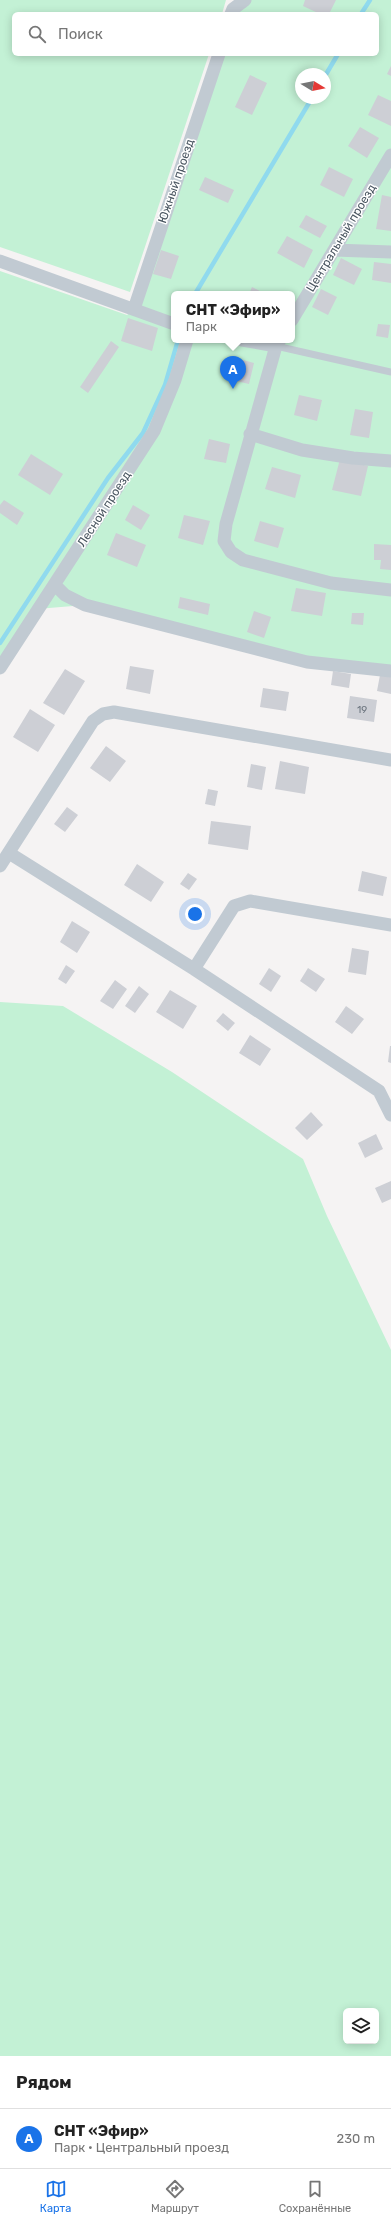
<!DOCTYPE html>
<html lang="ru">
<head>
<meta charset="utf-8">
<style>
  :root { --surface:#fff; --page:#f2f2f2; --text:#222; --muted:#767676; --line:#e0e0e0; --accent:#1a73e8 }
  body { margin:0; font-family:Rubik,sans-serif; background:var(--page); color:var(--text) }
  .controls { position:absolute; right:12px; bottom:12px; display:grid; overflow:hidden; border-radius:6px; box-shadow:0 2px 10px #0003 }
  .controls button { width:36px; height:36px; display:grid; place-items:center; padding:0; border:0; border-bottom:1px solid var(--line); background:var(--surface); color:var(--text); font:20px sans-serif }
  .compass { position:absolute; left:295px; top:68px; width:36px; height:36px; border-radius:50%; background:var(--surface); box-shadow:0 2px 10px #0003; rotate:100deg }
  .you { position:absolute; left:195px; top:914px; width:14px; height:14px; margin:-10px; border:3px solid #fff; border-radius:50%; background:#1a73e8; box-shadow:0 0 0 6px #1a73e833 }
  .badge { display:grid; place-items:center; width:26px; height:26px; border-radius:50%; background:var(--accent); color:#fff; font-size:13px; font-weight:700 }
  .pin { position:absolute; translate:-50% -33px; filter:drop-shadow(0 1px 2px #0008) }
  .pin::after { content:''; position:absolute; top:21px; width:14px; height:12px; background:inherit; clip-path:polygon(0 0,100% 0,50% 100%) }
  .popup { position:absolute; left:171px; top:291px; width:124px; height:52px; box-sizing:border-box; display:grid; place-content:center; border-radius:6px; background:var(--surface); filter:drop-shadow(0 1px 3px #0005); font-size:13px; white-space:nowrap; color:var(--muted) }
  .popup b { font-size:15px; color:var(--text) }
  .popup::after { content:''; position:absolute; left:50%; top:100%; margin-left:-8px; border:8px solid transparent; border-top-color:var(--surface) }
  .list { margin:0; padding:0; list-style:none }
  h2 { display:flex; justify-content:space-between; align-items:center; height:52px; margin:0; padding:0 16px; font-size:17px }
  h2 small { font-size:13px; font-weight:400; color:var(--muted) }
  .list li { display:grid; grid-template-columns:26px 1fr auto; gap:12px; align-items:center; box-sizing:border-box; height:60px; padding:0 16px; border-top:1px solid var(--line) }
  .list b { display:block; font-size:15px; white-space:nowrap }
  .list p { margin:0; font-size:13px; white-space:nowrap; color:var(--muted) }
  .list em { font-size:13px; font-style:normal; color:var(--muted) }
  .icon { flex:none; width:22px; height:22px; fill:none; stroke:currentColor; stroke-width:2; stroke-linecap:round; stroke-linejoin:round }
  .map { position:relative; flex:none; width:391px; height:2056px; overflow:hidden }
  .search { position:absolute; background:var(--surface); box-shadow:0 2px 10px #0003; left:12px; right:12px; top:12px; height:44px; display:flex; align-items:center; gap:10px; box-sizing:border-box; padding:0 14px; border-radius:6px; color:var(--muted); font-size:15px }
  .sheet { height:112px; background:var(--surface) }
  nav { display:flex; justify-content:space-around; align-items:center; box-sizing:border-box; height:56px; border-top:1px solid var(--line); background:var(--surface); font-size:11px; color:var(--muted) }
  nav a { display:grid; justify-items:center; gap:2px }
  nav .on { color:var(--accent) }
  .map>svg:first-child { display:block }
</style>
</head>
<body>
<div class="map">
<svg width="391" height="2056" viewBox="0 0 391 2056">
  <rect width="100%" height="100%" fill="#f5f3f3"/>
  <path fill="#c3f1d5" fill-rule="evenodd" d="M 0,0 L 226,0 L 222,14 L 14,14 L 14,54 L 209,54 L 130,292 L 0,247 Z
    M 235,0 L 391,0 L 391,671 L 307,662 L 85,605 L 37,609 L 0,665 L 0,271 L 127,315 L 134,309 L 219,54 L 377,54 L 377,14 L 231,14 ZM 301,74 L 325,74 L 325,98 L 301,98 ZM 174,294 L 292,294 L 292,340 L 174,340 Z
    M 0,1002 L 63,1006 L 172,1072 L 303,1159 L 327,1216 L 391,1350 L 391,2056 L 0,2056 ZM 346,2011 L 376,2011 L 376,2041 L 346,2041 Z"/>
  <g fill="none" stroke-linecap="round" stroke-linejoin="round">
    <path stroke="#90daee" stroke-width="4.5" d="M 361,14 L 370,0
      M 325,76 L 338,54
      M 195,294 L 312,98
      M 0,643 L 108,478 L 143,433 L 165,385 L 178,340"/>
  </g>
  <path fill="#cdcfd5" d="M 305,0 L 336,0 L 329,14 L 320,14 L 303,6 Z
    M 391,66 L 391,76 L 387,74 Z
    M 250,75 L 267,83 L 252,115 L 235,107 Z
    M 378,95 L 391,101 L 391,126 L 368,115 Z
    M 360,127 L 379,138 L 367,158 L 348,146 Z
    M 329,167 L 353,179 L 344,197 L 320,185 Z
    M 205,177 L 234,190 L 228,203 L 199,190 Z
    M 382,195 L 391,197 L 391,231 L 376,229 Z
    M 306,215 L 327,226 L 320,238 L 299,227 Z
    M 287,236 L 313,250 L 304,268 L 277,253 Z
    M 161,250 L 179,256 L 171,279 L 153,274 Z
    M 341,258 L 362,269 L 354,285 L 333,275 Z
    M 374,262 L 391,264 L 391,283 L 372,280 Z
    M 252,287 L 266,294 L 249,294 Z
    M 321,289 L 337,297 L 328,315 L 312,307 Z
    M 128,318 L 158,328 L 152,351 L 121,341 Z
    M 378,324 L 390,325 L 388,338 L 376,336 Z
    M 111,341 L 119,347 L 88,393 L 80,387 Z
    M 232,357 L 254,363 L 249,384 L 227,379 Z
    M 299,395 L 322,400 L 317,421 L 294,415 Z
    M 355,409 L 373,412 L 369,438 L 350,435 Z
    M 209,439 L 230,444 L 226,463 L 204,459 Z
    M 31,454 L 63,474 L 50,495 L 18,475 Z
    M 340,459 L 368,466 L 361,496 L 332,490 Z
    M 272,467 L 301,475 L 295,498 L 265,489 Z
    M 4,500 L 24,513 L 17,525 L 0,513 L 0,505 Z
    M 133,505 L 150,515 L 141,530 L 125,520 Z
    M 184,515 L 210,521 L 203,545 L 178,538 Z
    M 260,521 L 284,528 L 278,548 L 254,541 Z
    M 116,533 L 146,545 L 137,567 L 107,555 Z
    M 374,544 L 391,545 L 391,570 L 380,569 L 381,560 L 374,560 Z
    M 296,588 L 326,593 L 322,616 L 291,611 Z
    M 180,597 L 210,604 L 208,615 L 178,608 Z
    M 254,611 L 271,617 L 264,638 L 247,632 Z
    M 352,613 L 364,613 L 363,625 L 351,624 Z
    M 130,666 L 154,670 L 150,694 L 126,689 Z
    M 65,669 L 85,681 L 64,715 L 43,703 Z
    M 333,671 L 351,674 L 349,688 L 331,685 Z
    M 380,675 L 391,677 L 391,694 L 377,691 Z
    M 263,688 L 289,692 L 286,711 L 260,707 Z
    M 350,696 L 377,700 L 374,722 L 347,718 Z
    M 30,709 L 55,725 L 38,752 L 13,737 Z
    M 106,746 L 126,761 L 110,782 L 90,768 Z
    M 280,761 L 309,767 L 305,794 L 275,789 Z
    M 251,764 L 266,767 L 262,790 L 247,787 Z
    M 208,789 L 218,791 L 215,806 L 205,804 Z
    M 67,807 L 78,815 L 65,832 L 54,824 Z
    M 211,821 L 251,826 L 248,850 L 208,844 Z
    M 137,864 L 164,882 L 151,902 L 124,885 Z
    M 362,871 L 387,877 L 383,896 L 358,891 Z
    M 188,873 L 197,879 L 189,890 L 180,884 Z
    M 72,921 L 90,932 L 77,953 L 60,942 Z
    M 352,948 L 369,951 L 366,975 L 348,972 Z
    M 66,965 L 75,971 L 66,984 L 58,979 Z
    M 269,968 L 281,976 L 271,992 L 259,984 Z
    M 308,968 L 325,979 L 316,992 L 300,981 Z
    M 115,980 L 127,989 L 113,1009 L 100,1001 Z
    M 139,986 L 149,994 L 135,1013 L 125,1006 Z
    M 170,990 L 197,1006 L 183,1029 L 156,1012 Z
    M 346,1006 L 364,1019 L 352,1034 L 335,1022 Z
    M 223,1013 L 235,1023 L 228,1031 L 216,1021 Z
    M 250,1035 L 271,1049 L 260,1066 L 239,1053 Z
    M 390,1046 L 391,1046 L 391,1063 L 388,1062 Z
    M 311,1112 L 323,1125 L 307,1140 L 295,1128 Z
    M 376,1134 L 383,1149 L 365,1158 L 358,1143 Z
    M 391,1181 L 391,1199 L 382,1203 L 375,1188 Z"/>
  <g fill="none" stroke-linecap="round" stroke-linejoin="round">
    <path stroke="#c1cad2" stroke-width="7" d="M 276,346 L 391,372"/>
    <path stroke="#c1cad2" stroke-width="13" d="M 231,14 L 233,9 L 245,0
      M 334,250 L 391,252
      M 0,261 L 174,324
      M 134,309 L 219,54
      M 292,320 L 391,155
      M 242,340 L 276,346
      M 280,340 L 276,346 L 226,524 L 224,541 L 231,552 L 243,560 L 331,583 L 391,590
      M 250,434 L 302,450 L 353,458 L 391,461
      M 55,585 L 65,595 L 85,605 L 307,662 L 391,671
      M 0,668 L 154,431 L 175,380 L 187,340
      M 9,853 L 194,969 L 379,1091 L 391,1115
      M 0,866 L 93,721 L 103,714 L 114,712 L 391,760
      M 194,969 L 234,906 L 250,901 L 391,925"/>
  </g>
  <g text-anchor="middle" stroke-width="3" stroke-linejoin="round" paint-order="stroke">
    <g font-size="10" fill="#6b747e">
      <text x="362" y="713">19</text>
    </g>
    <g font-size="12" fill="#4a5661" stroke="#fff">
      <text transform="translate(176 181) rotate(-71)" y="4">Южный проезд</text>
      <text transform="translate(341 238) rotate(-59)" y="4">Центральный проезд</text>
      <text transform="translate(104 509) rotate(-57)" y="4">Лесной проезд</text>
    </g>
  </g>
</svg>
<div class="controls">
<button><svg class="icon" aria-label="layers" viewBox="0 0 24 24"><path d="M12 4l9 5-9 5-9-5zM3 14l9 5 9-5"/></svg></button>
</div>
<svg class="compass" viewBox="-18 -18 36 36"><path d="M0-13l5 13h-10z" fill="#e53935"/><path d="M0 13l5-13h-10z" fill="#767676"/></svg>
<div class="you"></div>
<div class="pin badge" style="left:233px;top:389px">A</div>
<div class="popup"><b>СНТ «Эфир»</b>Парк</div>
<div class="search"><svg class="icon" aria-label="search" viewBox="0 0 24 24"><circle cx="10" cy="10" r="6"/><path d="M15 15l6 6"/></svg>Поиск</div>
</div>
<section class="sheet">
<h2>Рядом<small></small></h2>
<ul class="list">
<li><span class="badge">A</span><div><b>СНТ «Эфир»</b><p>Парк · Центральный проезд</p></div><em>230 m</em></li>
</ul>
</section>
<nav>
<a class="on"><svg class="icon" aria-label="map" viewBox="0 0 24 24"><path d="M3 6l6-2 6 2 6-2v14l-6 2-6-2-6 2zM9 4v14M15 6v14"/></svg>Карта</a>
<a><svg class="icon" aria-label="directions" viewBox="0 0 24 24"><path d="M12 3l9 9-9 9-9-9zM9 14v-3h6M13 9l2 2-2 2"/></svg>Маршрут</a>
<a><svg class="icon" aria-label="saved" viewBox="0 0 24 24"><path d="M7 4h10v16l-5-4-5 4z"/></svg>Сохранённые</a>
</nav>
</body>
</html>
